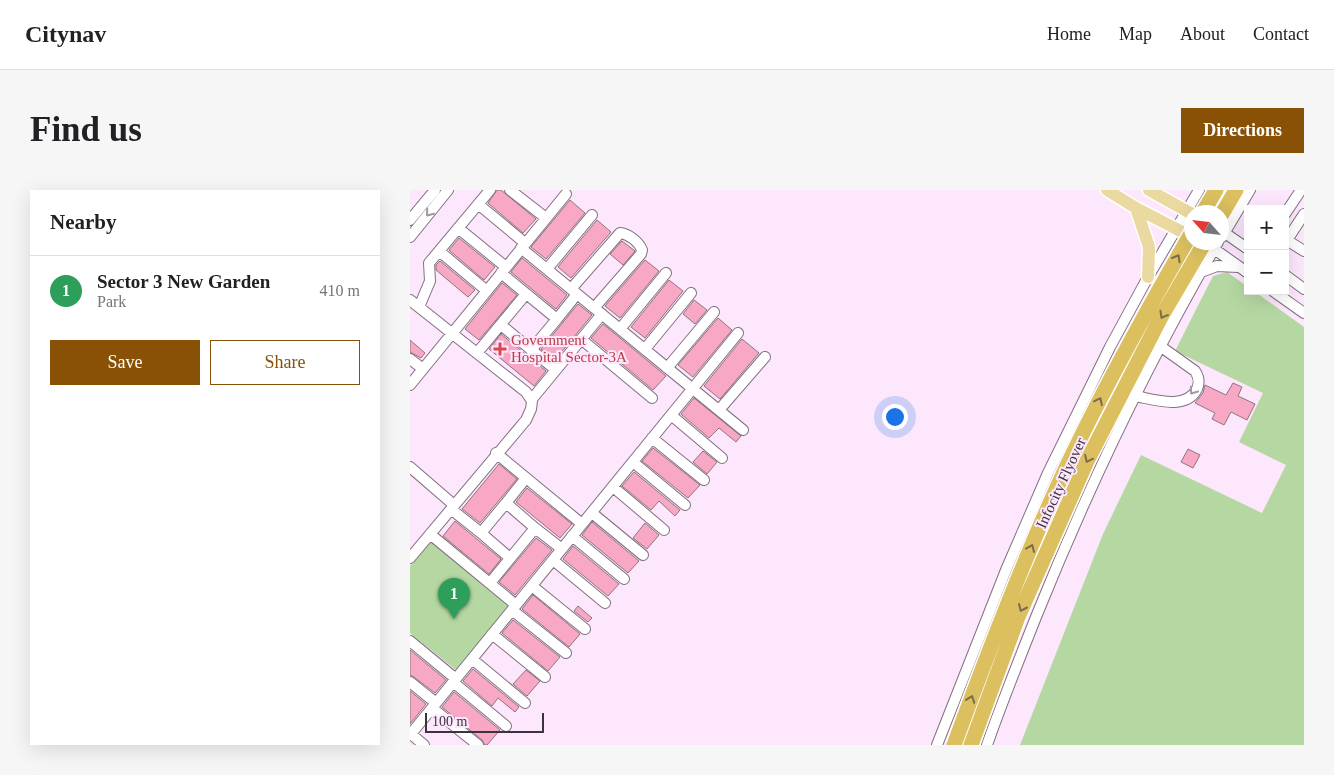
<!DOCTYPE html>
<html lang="en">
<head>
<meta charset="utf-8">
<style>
  :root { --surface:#fff; --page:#f6f6f6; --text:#202124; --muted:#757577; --line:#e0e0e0; --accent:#895105 }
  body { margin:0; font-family:Georgia,serif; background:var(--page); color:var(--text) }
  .controls { position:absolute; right:15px; top:15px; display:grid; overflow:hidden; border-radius:0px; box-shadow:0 5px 20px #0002 }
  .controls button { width:45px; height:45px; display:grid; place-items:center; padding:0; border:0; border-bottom:1px solid var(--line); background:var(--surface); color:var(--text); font:25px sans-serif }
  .compass { position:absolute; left:774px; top:15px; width:45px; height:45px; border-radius:50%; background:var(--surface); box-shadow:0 5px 20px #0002; rotate:297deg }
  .scale { position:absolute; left:15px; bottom:12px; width:119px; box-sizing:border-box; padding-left:5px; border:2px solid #3c343c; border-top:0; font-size:14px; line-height:18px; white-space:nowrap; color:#3c343c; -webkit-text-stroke:4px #fce7fc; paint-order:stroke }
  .you { position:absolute; left:484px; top:226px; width:18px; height:18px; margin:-12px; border:4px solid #fff; border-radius:50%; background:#1a73e8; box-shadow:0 0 0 8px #1a73e833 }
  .badge { display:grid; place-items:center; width:32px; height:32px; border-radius:50%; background:var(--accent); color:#fff; font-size:16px; font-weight:700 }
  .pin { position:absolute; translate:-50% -41px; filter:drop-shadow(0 1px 2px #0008) }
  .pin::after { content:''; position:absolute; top:26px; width:18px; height:15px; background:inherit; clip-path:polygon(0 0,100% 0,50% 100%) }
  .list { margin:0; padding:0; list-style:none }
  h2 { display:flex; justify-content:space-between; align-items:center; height:65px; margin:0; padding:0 20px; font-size:21px }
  h2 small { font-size:16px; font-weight:400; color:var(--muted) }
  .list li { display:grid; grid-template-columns:32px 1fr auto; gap:15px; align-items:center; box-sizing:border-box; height:70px; padding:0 20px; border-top:1px solid var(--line) }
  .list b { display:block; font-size:19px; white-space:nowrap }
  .list p { margin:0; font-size:16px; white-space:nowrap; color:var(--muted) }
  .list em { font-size:16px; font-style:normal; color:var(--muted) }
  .actions { display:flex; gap:10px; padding:15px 20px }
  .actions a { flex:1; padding:11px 0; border:1px solid var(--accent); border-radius:0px; text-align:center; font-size:18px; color:var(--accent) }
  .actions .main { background:var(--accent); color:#fff }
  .map { position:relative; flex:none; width:894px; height:555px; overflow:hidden; border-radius:0px }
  header { display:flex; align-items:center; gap:30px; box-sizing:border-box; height:70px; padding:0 25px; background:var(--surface); border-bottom:1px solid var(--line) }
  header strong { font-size:24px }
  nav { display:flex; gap:28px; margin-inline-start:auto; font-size:18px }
  .intro { display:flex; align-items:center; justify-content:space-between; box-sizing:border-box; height:120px; padding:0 30px }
  h1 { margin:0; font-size:35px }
  .button { padding:12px 22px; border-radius:0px; background:var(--accent); color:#fff; font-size:18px; font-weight:700 }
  main { display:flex; gap:30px; padding:0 30px }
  aside { flex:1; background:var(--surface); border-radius:0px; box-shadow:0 5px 20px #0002 }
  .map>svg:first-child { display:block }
</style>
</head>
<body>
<header>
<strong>Citynav</strong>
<nav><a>Home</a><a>Map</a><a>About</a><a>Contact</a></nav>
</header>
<div class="intro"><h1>Find us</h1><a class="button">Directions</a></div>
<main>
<aside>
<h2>Nearby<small></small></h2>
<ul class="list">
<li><span class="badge" style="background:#2e9e5b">1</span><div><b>Sector 3 New Garden</b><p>Park</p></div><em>410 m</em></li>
</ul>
<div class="actions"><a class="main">Save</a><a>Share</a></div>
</aside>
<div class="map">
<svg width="894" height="555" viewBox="0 0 894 555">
  <rect width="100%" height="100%" fill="#fce7fc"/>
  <path fill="#b5d8a2" d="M 817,82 L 838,97 L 838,101 L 844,101 L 894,137 L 894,555 L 610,555 L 693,344 L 731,265 L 852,323 L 876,275 L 829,252 L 853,203 L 765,161 L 803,86 Z
    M 21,351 L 100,415 L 46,480 L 0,443 L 0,376 Z"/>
  <path fill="#f8a7c5" stroke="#8f757e" d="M 87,0 L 91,0 L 126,29 L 113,43 L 78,13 Z
    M 160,10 L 175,23 L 136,69 L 121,57 Z
    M 187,30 L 201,42 L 161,88 L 148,77 Z
    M 49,48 L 85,77 L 74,90 L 39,60 Z
    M 212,51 L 225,61 L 213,75 L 200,64 Z
    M 112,68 L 157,105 L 146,119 L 101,82 Z
    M 235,70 L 249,81 L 210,128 L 195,116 Z
    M 30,71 L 65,100 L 58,107 L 26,80 L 26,75 Z
    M 259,90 L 273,101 L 235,148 L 221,137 Z
    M 92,93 L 107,105 L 69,150 L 55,139 Z
    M 284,110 L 297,120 L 285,134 L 273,124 Z
    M 168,114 L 182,125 L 145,170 L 131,159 Z
    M 308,128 L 322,140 L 283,187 L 268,175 Z
    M 193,134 L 256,186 L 243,200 L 181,148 Z
    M 91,144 L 136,181 L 124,196 L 79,159 Z
    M 332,149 L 349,163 L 310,209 L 294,196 Z
    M 0,150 L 15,163 L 11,168 L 0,162 Z
    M 823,193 L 832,197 L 828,206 L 845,214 L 837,230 L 821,222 L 814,235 L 802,229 L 805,223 L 785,213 L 793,203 L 795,195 L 816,205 Z
    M 284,208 L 331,246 L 326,252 L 309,238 L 299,248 L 271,224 Z
    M 243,258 L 290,295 L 278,308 L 232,271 Z
    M 778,259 L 790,265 L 783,278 L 771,272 Z
    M 293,261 L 307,272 L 297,284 L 283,272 Z
    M 89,274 L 107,289 L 70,333 L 52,319 Z
    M 224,282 L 270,320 L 265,326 L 249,311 L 241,320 L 212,296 Z
    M 117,298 L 162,334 L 150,348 L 106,312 Z
    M 45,331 L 91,369 L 79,384 L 33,346 Z
    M 182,332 L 229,371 L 218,383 L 172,345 Z
    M 235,333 L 249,345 L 237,359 L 223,348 Z
    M 126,348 L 142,360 L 105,405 L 89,392 Z
    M 163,356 L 209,394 L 198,406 L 153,369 Z
    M 123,405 L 170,444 L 159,457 L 112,419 Z
    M 168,416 L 182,428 L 178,432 L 164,421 Z
    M 103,430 L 150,467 L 138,481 L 92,443 Z
    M 0,460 L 36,490 L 25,503 L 4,487 L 0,485 Z
    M 63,479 L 109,517 L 105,522 L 88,508 L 82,516 L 53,491 Z
    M 116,480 L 130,491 L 117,506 L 103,494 Z
    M 0,501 L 16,514 L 0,534 Z
    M 44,502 L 90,540 L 77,555 L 75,555 L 72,550 L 32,517 Z"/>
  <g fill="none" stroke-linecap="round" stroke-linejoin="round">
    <g stroke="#817082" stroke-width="12">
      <path id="minor" d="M 100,0 L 136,28
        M 68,14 L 115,53
        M 875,24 L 891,0
        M 0,30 L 25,0
        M 48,38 L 96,77
        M 812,41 L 838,59
        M 0,47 L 38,0
        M 812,47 L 840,0
        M 875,49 L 894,61
        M 877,50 L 894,24
        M 800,56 L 838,83
        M 111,58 L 333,240
        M 29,61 L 77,101
        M 137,79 L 182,25
        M 791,82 L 807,76 L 828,77
        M 91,83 L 147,129 L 167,104
        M 875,85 L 894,99
        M 161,99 L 210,43 C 219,44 229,52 232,60 L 231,64 L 184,118
        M 863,101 L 894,123
        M 0,110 L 116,202 L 122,211 L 121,219 L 116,230 L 0,368
        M 9,117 L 20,91 L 19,73 L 80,0
        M 91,135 L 146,180
        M 210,139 L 256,83
        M 171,149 L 242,208
        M 235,159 L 281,103
        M 121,160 L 147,129
        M 67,163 L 116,104
        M 0,169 L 13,179
        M 257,178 L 304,122
        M 0,195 L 156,4
        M 725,206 C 743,209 776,221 787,199 C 790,192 789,187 785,181 L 750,156
        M 122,209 L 192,124
        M 309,220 L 355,167
        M 261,225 L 312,268
        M 242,248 L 294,290
        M 86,263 L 172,334
        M 223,272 L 275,315
        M 0,277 L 44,315
        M 116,288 L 96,313 L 125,338
        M 203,297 L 254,340
        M 41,319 L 71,343 L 96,313
        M 182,323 L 233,365
        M 71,343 L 100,368
        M 20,344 L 106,415
        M 162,346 L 214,389
        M 143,370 L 195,413
        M 80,393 L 125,338 L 152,359
        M 122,396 L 175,439
        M 102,420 L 156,463
        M 82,444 L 135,487
        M 0,451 L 46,489
        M 62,469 L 115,513
        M 0,492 L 26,513
        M 43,492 L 96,536
        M 22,518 L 68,555
        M 1,544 L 14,555
        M 0,545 L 328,143
        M 527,555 L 596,380 L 638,283 L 700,157 L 738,87 L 789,0
        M 577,555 C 592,512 609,470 626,427 C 678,298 738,172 808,52"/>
    </g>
    <g stroke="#fff" stroke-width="15">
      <path id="major" d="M 697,0 L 726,18 L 782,47
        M 739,0 L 782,24
        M 726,18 L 739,57 L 738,87"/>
    </g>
    <g stroke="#fff" stroke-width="18">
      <path id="highway" d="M 793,22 L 806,0
        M 812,24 L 826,0"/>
    </g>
    <use href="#minor" stroke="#fff" stroke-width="10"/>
    <use href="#major" stroke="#ead9a0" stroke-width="12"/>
    <use href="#highway" stroke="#dcc060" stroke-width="15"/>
    <g stroke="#fff" stroke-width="18" stroke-linecap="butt">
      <path id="highway-bridge" d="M 544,555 C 578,462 613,370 655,280 C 693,199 737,120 782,42
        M 561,555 L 608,427 L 677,271 L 751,127 L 795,52"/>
    </g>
    <use href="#highway-bridge" stroke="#dcc060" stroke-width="15"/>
  </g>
  <defs><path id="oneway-chevron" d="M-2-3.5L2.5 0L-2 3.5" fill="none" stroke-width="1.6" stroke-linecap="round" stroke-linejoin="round" transform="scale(1.25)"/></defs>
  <g stroke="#9e9a9e">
    <use href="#oneway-chevron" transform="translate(19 23) rotate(129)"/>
    <use href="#oneway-chevron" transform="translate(783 201) rotate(126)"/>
  </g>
  <g stroke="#7c6c4a">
    <use href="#oneway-chevron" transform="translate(767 68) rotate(-60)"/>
    <use href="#oneway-chevron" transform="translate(753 125) rotate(119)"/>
    <use href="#oneway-chevron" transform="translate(689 211) rotate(-64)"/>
    <use href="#oneway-chevron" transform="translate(678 269) rotate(116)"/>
    <use href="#oneway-chevron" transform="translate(621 358) rotate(-67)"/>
    <use href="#oneway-chevron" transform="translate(612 418) rotate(114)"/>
    <use href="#oneway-chevron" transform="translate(561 509) rotate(-70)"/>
  </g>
  <path fill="#e0444e" stroke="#fce7fc" stroke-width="2" d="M87.5 151.5h5v5h5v5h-5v5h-5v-5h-5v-5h5z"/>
  <g text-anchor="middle" stroke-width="4" stroke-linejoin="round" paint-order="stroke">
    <g font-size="15" fill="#be3a42" stroke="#fce7fc" text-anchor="start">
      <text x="101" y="155">Government<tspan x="101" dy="17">Hospital Sector-3A</tspan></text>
    </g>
    <g font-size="15" fill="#3c343c" stroke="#fce7fc">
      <text transform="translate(651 293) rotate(-65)" y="5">Infocity Flyover</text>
    </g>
  </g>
</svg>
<div class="controls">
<button>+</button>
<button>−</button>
</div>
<svg class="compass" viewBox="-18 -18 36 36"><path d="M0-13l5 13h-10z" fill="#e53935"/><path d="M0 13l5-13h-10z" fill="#757577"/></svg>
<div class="scale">100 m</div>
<div class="you"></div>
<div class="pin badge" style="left:44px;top:429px;background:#2e9e5b">1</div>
</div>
</main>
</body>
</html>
